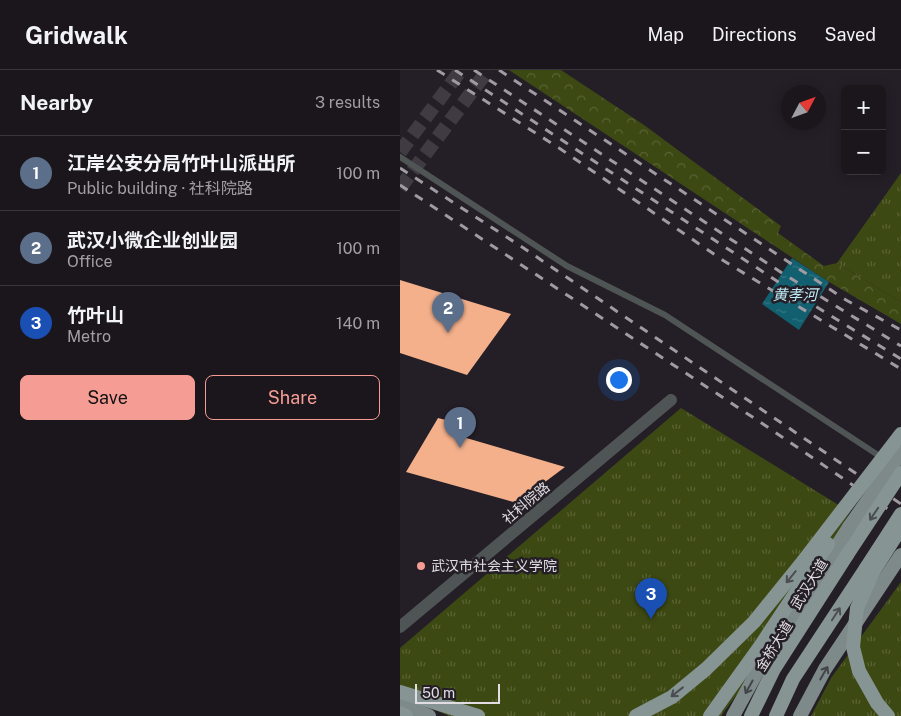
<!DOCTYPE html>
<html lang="en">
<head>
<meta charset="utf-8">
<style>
  :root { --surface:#1b161c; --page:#282329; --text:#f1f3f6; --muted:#a09fa3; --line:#39353b; --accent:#f59c94 }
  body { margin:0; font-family:"Public Sans","Noto Sans SC",sans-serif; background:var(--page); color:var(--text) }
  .controls { position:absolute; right:15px; top:15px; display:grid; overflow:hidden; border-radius:8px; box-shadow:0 2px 12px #0003 }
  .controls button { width:45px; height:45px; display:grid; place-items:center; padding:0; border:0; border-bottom:1px solid var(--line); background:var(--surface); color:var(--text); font:25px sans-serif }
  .compass { position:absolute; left:381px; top:15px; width:45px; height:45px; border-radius:50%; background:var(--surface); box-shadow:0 2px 12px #0003; rotate:49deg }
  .scale { position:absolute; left:15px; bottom:12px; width:85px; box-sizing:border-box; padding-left:5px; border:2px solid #e1dde3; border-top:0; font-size:14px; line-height:18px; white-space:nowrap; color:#e1dde3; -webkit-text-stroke:4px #241e26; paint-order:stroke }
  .you { position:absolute; left:218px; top:309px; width:18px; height:18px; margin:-12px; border:4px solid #fff; border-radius:50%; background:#1a73e8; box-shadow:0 0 0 8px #1a73e833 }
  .badge { display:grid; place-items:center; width:32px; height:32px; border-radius:50%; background:var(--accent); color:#fff; font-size:16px; font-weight:700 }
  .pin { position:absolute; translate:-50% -41px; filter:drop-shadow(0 1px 2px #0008) }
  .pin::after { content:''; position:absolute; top:26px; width:18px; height:15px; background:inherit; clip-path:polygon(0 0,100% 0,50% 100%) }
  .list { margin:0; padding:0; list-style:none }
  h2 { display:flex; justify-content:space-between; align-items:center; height:65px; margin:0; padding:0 20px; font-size:21px }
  h2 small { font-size:16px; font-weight:400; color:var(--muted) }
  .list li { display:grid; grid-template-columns:32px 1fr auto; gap:15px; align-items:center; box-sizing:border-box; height:75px; padding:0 20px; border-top:1px solid var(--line) }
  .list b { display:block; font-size:19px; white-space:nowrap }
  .list p { margin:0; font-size:16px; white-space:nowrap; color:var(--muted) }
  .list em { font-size:16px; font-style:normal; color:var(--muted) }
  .actions { display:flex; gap:10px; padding:15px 20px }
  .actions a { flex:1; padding:11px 0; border:1px solid var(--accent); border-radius:8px; text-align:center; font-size:18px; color:var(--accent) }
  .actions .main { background:var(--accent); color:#111 }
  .map { position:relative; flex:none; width:501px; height:646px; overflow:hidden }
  header { display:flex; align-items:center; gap:30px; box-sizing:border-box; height:70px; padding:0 25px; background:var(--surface); border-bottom:1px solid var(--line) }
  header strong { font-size:24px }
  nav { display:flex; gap:28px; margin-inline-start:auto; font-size:18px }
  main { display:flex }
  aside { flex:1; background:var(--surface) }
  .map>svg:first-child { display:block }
</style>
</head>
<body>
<header>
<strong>Gridwalk</strong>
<nav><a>Map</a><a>Directions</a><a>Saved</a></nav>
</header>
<main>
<aside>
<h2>Nearby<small>3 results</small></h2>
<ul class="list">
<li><span class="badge" style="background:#5c6f8a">1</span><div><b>江岸公安分局竹叶山派出所</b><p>Public building · 社科院路</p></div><em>100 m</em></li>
<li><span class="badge" style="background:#5c6f8a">2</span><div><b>武汉小微企业创业园</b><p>Office</p></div><em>100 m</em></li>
<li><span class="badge" style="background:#1a4fb4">3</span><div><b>竹叶山</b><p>Metro</p></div><em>140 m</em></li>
</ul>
<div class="actions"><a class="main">Save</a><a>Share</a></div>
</aside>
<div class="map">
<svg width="501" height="646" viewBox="0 0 501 646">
  <defs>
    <pattern id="forest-crowns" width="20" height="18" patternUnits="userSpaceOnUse" patternTransform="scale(1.25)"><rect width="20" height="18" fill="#3d4913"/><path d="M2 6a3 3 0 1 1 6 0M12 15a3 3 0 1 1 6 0" fill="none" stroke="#596335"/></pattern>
    <pattern id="park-tufts" width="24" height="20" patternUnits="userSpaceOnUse" patternTransform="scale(1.25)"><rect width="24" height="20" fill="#3d4913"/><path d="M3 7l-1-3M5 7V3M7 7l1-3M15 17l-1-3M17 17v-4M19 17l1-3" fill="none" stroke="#596335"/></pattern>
    <pattern id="water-ripples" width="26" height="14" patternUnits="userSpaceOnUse" patternTransform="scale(1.25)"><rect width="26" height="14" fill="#115f6f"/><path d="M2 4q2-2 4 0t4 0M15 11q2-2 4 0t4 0" fill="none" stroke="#337683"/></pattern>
  </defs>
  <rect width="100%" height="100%" fill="#241e26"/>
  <path fill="url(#forest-crowns)" d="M 109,0 L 161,0 L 244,55 L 381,156 L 378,163 L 424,196 L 437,193 L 501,232 L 501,254 L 429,212 Z"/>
  <path fill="url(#park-tufts)" d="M 501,103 L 501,232 L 437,193 Z
    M 281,338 L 450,442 L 346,612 L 321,646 L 49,646 L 0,625 L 0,578 Z
    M 501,512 L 501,646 L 411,646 L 431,608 Z"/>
  <path fill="url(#water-ripples)" d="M 392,188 L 429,212 L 399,260 L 362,234 Z"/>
  <path fill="#f3b08b" d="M 0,210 L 111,244 L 67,305 L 0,283 Z
    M 38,348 L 62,354 L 56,365 L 165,397 L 117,433 L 6,402 Z"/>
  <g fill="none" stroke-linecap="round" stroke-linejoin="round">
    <path stroke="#403b42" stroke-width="14" stroke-dasharray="14 7" stroke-linecap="butt" d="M 0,82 L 61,0
      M 0,118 L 88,0"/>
    <path stroke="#4f5555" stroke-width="6" d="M 0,87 L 167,196 L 265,245 L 484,389"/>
    <path stroke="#4f5555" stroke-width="12" d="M 0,557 L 271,330"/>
    <path stroke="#7d8a89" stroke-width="14" d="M 0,634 L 29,646
      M 333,646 L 361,595 L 449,457
      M 400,646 L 425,599 L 501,485"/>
    <path stroke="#869494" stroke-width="14" d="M 473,502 L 501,458
      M 0,622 L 78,646
      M 0,643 L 6,646
      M 310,646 L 361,575 L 428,474
      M 351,646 L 374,599 L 447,485
      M 376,646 L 393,609 L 466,498"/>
    <path stroke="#a09ba2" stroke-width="3" stroke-dasharray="9 9" stroke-linecap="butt" d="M 37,0 L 159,78 L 324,191 L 501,299
      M 55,0 L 415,236 L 501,289
      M 74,0 L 382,203 L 501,276
      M 99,0 L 446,230 L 501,260
      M 0,98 L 122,177 L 501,434
      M 0,115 L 363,354 L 501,448"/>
    <path stroke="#7d8a89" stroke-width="14" d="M 449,457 L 501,383"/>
    <path stroke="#869494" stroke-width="14" d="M 447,485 L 501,403
      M 466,498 L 501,444
      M 473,502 L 457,538 L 453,577 L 459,601 L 477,633 L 488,646
      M 236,646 L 272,627 L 306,599 L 354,552 L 401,494 L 501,364"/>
  </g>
  <defs><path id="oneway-shaft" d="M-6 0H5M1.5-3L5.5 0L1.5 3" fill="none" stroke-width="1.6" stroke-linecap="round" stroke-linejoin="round" transform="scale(1.25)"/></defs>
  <g stroke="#4b4d52">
    <use href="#oneway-shaft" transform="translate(474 444) rotate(124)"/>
    <use href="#oneway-shaft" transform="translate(391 507) rotate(129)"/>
    <use href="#oneway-shaft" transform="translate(436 544) rotate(-57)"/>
    <use href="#oneway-shaft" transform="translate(277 622) rotate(142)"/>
  </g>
  <g stroke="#434449">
    <use href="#oneway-shaft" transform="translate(424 603) rotate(-60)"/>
    <use href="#oneway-shaft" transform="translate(349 617) rotate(119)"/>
  </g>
  <circle fill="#f59c94" stroke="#241e26" stroke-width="2" cx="21" cy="496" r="5"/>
  <g text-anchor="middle" stroke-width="5" stroke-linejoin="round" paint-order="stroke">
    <g font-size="14" fill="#e1dde3" stroke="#241e26">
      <text transform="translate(126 433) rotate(-40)" y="5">社科院路</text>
      <text transform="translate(409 514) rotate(-58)" y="5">武汉大道</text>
      <text transform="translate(374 576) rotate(-58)" y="5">金桥大道</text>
    </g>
    <g font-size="14" fill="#e1dde3" stroke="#241e26" text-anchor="start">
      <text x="31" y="501">武汉市社会主义学院</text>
    </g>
    <g font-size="15" font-style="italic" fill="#bdeaf6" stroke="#241e26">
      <text x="395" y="230">黄孝河</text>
    </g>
  </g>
</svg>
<div class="controls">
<button>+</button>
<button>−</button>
</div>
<svg class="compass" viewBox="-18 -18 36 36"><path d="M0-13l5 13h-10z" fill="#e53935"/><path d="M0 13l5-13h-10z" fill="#a09fa3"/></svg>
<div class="scale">50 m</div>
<div class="you"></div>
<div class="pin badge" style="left:60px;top:378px;background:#5c6f8a">1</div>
<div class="pin badge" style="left:48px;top:263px;background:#5c6f8a">2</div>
<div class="pin badge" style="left:251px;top:549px;background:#1a4fb4">3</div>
</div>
</main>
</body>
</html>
